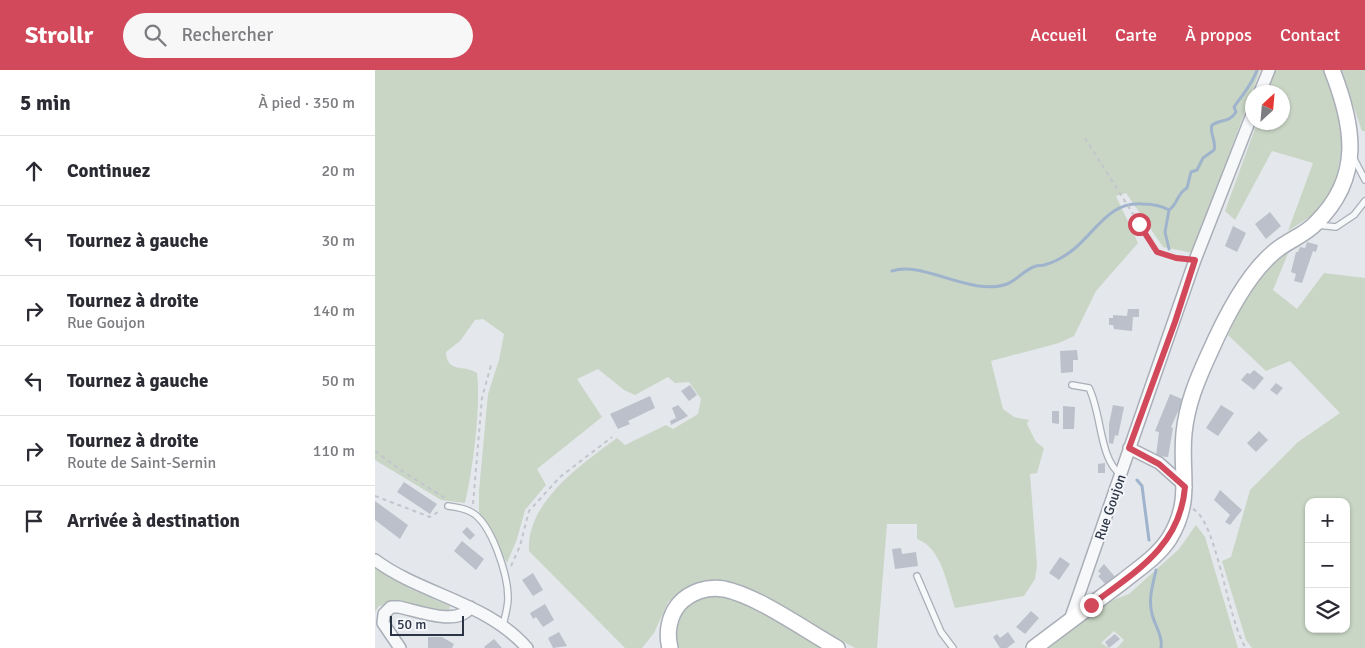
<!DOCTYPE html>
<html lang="fr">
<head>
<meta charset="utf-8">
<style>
  :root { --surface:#fff; --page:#f7f7f7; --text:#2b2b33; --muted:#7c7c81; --line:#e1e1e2; --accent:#d1495b }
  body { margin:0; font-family:Signika,sans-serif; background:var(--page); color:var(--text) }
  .controls { position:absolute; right:15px; bottom:15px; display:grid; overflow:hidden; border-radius:10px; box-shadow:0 1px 4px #0004 }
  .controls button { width:45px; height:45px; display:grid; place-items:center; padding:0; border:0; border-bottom:1px solid var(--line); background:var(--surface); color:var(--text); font:25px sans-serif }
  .compass { position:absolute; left:870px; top:15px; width:45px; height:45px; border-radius:50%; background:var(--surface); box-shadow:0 1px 4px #0004; rotate:26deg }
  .scale { position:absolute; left:15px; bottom:12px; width:74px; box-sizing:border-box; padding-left:5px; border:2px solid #2b3445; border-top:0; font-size:14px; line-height:18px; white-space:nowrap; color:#2b3445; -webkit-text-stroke:4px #f4f6f9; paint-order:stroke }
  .stop { position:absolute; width:15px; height:15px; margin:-11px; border:4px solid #d1495b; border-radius:50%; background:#fff }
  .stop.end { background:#d1495b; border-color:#fff; box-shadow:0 1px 5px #0008 }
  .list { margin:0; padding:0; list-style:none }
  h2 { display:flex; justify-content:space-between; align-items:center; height:65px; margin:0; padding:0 20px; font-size:21px }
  h2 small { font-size:16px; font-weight:400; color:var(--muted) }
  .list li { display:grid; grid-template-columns:32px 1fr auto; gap:15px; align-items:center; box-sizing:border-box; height:70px; padding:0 20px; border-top:1px solid var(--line) }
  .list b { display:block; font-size:19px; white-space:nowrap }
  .list p { margin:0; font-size:16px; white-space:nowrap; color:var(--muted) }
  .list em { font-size:16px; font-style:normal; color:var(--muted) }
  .icon { flex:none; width:28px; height:28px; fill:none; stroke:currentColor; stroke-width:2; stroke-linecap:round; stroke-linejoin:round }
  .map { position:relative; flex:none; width:990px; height:578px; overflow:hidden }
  header { display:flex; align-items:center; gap:30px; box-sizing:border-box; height:70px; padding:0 25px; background:var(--accent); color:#fff }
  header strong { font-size:24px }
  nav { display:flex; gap:28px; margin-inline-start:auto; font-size:18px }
  .search { width:350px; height:45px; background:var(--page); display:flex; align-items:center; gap:12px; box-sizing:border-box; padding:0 18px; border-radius:28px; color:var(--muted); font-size:19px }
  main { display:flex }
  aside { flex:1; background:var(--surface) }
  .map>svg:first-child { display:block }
</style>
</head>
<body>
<header>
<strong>Strollr</strong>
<div class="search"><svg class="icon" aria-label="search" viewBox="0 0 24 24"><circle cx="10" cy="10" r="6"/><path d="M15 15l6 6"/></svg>Rechercher</div>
<nav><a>Accueil</a><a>Carte</a><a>À propos</a><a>Contact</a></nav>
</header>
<main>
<aside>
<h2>5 min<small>À pied · 350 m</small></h2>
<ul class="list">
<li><svg class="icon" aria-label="ahead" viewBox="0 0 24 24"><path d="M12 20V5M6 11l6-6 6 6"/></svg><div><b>Continuez</b></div><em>20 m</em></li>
<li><svg class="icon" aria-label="left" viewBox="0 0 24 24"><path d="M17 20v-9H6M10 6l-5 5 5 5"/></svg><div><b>Tournez à gauche</b></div><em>30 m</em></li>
<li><svg class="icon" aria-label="right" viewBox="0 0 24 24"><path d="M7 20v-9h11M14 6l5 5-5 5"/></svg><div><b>Tournez à droite</b><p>Rue Goujon</p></div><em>140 m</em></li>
<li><svg class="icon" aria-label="left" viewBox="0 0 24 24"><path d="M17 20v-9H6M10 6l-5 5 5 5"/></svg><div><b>Tournez à gauche</b></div><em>50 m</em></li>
<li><svg class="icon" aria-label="right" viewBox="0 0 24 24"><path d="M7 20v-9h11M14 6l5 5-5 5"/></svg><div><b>Tournez à droite</b><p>Route de Saint-Sernin</p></div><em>110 m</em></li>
<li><svg class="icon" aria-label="arrive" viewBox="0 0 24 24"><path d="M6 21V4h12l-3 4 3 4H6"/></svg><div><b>Arrivée à destination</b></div></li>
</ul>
</aside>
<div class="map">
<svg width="990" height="578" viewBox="0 0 990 578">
  <rect width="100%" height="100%" fill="#e4e7ec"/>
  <path fill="#c9d6c5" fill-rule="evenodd" d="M 0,0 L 885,0 L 818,183 L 788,177 L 751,123 L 741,126 L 763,173 L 721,221 L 699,266 L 684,273 L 616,291 L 628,339 L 639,347 L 654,350 L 652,354 L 661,372 L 669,378 L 662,403 L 655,404 L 662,495 L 660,509 L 649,526 L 580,538 C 572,515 567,478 542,469 L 542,454 L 512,454 L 502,578 L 480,578 L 364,515 L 335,510 L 316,515 L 293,532 L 279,563 L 267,578 L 250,578 L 154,481 C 151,432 207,394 242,368 L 250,375 L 291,355 L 298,359 L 323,344 L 326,329 L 314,312 L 300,313 L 293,307 L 260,325 L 249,320 L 223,299 L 202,309 L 227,347 L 162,399 L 171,415 L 150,440 L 142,469 L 132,493 L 104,442 L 104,421 L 113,324 L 124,290 L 129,264 L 108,249 L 100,250 L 85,271 L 71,282 C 72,304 89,294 102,303 C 106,338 98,398 90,433 L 66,430 L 0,390 Z
    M 901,0 L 950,0 L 965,46 L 967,77 L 963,101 L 957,124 L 942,142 L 913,161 L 938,93 L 897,81 L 860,150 L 850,141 L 882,53 L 908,52 L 908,22 L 892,22 Z
    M 966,0 L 990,0 L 990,61 L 987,61 Z
    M 914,181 L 898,220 L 922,239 L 949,203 L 990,208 L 990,578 L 877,578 L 871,570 L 847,491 L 856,487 L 875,420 L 923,372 L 965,343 L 915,291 L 891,301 L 853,265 C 868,236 883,194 914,181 ZM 934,432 L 971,432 L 971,559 L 934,559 Z
    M 821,455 L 830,467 L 863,578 L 742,578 L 749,570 L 739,561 L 726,573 L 734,578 L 673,578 L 733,532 L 754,524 L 804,479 Z
    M 0,498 L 35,519 L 75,536 L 74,541 L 24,532 L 4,536 L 0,542 Z
    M 338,524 L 364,531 L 448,578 L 303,578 C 294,551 312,529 338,524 Z"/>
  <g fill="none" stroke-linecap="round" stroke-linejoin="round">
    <path stroke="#9fb4cc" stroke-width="3" d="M 794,179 L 790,162 L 794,140 C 804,133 801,124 812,118 L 816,102 L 822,100 L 828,88 L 839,80 C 842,71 834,64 837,55 C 846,49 854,53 861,42 L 859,37 C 867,25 877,15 882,0
      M 517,201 C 547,190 596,227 632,214 C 642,210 650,199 661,196 C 664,195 669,196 672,194 C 680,192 692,185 699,179 C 722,160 735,131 768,134 C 778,134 785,135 794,140
      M 762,410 L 767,416 L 774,470
      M 781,500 C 778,514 773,529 777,544 C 780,556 788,566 786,578"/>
  </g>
  <path fill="#bbc0ca" d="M 895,142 L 906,156 L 891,169 L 880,154 Z
    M 858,156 L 871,163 L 862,182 L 850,176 Z
    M 932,172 L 943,175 L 941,182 L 938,181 L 927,213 L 919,211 L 921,204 L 916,202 L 921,182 L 923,182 L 925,177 L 930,178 Z
    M 753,239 L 764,239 L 764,247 L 758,247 L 757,261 L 739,259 L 738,255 L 734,255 L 734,248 L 738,248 L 738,245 L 752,246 Z
    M 702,280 L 703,290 L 698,290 L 698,302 L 686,303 L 685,281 Z
    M 879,300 L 889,308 L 879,320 L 866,310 L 872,303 L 875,304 Z
    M 901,313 L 908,318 L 902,325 L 895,320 Z
    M 315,315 L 322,325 L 314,331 L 306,321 Z
    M 795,324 L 807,329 L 806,335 L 796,357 L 798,358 L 793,387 L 781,386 L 784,362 L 780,361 Z
    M 275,326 L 280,338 L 253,351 L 255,354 L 243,359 L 235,344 Z
    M 303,335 L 313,346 L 296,355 L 295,351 L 301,348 L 297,338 Z
    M 738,335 L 749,337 L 743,366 L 740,365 L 738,374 L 734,373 L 734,354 Z
    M 846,335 L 859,343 L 843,366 L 831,358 Z
    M 688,336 L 700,337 L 699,359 L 688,359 Z
    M 677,341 L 684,341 L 684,354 L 677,353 Z
    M 884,361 L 893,370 L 881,382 L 872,373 Z
    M 730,393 L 730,403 L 723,403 L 723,394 Z
    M 29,412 L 62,434 L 55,444 L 22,422 Z
    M 845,420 L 867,440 L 855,455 L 850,452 L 855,445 L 839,430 Z
    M 0,431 L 33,455 L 25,469 L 0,450 Z
    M 92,457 L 100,465 L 95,470 L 87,462 Z
    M 87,471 L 109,489 L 101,500 L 79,481 Z
    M 526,478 L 527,484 L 541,482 L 543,496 L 520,499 L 517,479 Z
    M 685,487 L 695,494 L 684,510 L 674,503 Z
    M 729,494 L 741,508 L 731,515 L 723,506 L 726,504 L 723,501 Z
    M 158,503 L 168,520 L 158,526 L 147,510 Z
    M 170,534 L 179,550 L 168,557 L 161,547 L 158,549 L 155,543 Z
    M 656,541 L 664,548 L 650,564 L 641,557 Z
    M 184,562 L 192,576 L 178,578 L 173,568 Z
    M 633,562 L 640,572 L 632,578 L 625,578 L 618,567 L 622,564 L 625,568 Z
    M 740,564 L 745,569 L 734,578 L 730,572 Z
    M 53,567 L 67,567 L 79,574 L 77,578 L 53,578 Z
    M 119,569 L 127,578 L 110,578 L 109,577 Z"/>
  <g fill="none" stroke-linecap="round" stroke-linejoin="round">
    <g stroke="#a9aeb7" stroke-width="8">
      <path id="lane" d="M 977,85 L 990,110
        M 942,155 L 961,157 L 979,145 L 990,131
        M 697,315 L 714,318 C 727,344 724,389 746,405
        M 73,436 C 81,437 89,438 96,442 C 117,453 133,506 133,528 C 133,537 130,547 128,555
        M 542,506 L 566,562 L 578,578"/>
    </g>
    <g stroke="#a9aeb7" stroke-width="14">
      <path id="street" d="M 885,22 L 894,0
        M 754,378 L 784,393 L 811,417
        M 0,490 C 47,525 112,532 152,578
        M 695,550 L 820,190 L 878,42
        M 25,578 L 8,553 L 9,544 L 16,537 L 24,537 C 43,541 84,557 95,537"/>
    </g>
    <g stroke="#a9aeb7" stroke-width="18">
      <path id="secondary" d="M 295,578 C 291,563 294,546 304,534 C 315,522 332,516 349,519 C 383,526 430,560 462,578
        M 659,578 C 688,556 718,534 747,512 C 763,499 782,487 794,469 C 818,430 805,404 809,363 C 812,334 822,310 834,284 C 848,252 871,206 898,183 C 911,171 929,166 941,153 C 988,107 979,56 957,0"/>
    </g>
    <path stroke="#c2c5cb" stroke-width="2" stroke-dasharray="4 4" stroke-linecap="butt" d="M 710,68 L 782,182 L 810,189
      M 0,381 L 27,401 L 70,428
      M 0,426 L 55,447 L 66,440
      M 98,434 L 107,328 L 116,295
      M 818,439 C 842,451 853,553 871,578
      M 136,496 L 145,476 L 154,441 L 185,407 L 237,367"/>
    <use href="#lane" stroke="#f7f8fa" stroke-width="5.5"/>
    <use href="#street" stroke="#f7f8fa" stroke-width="11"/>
    <use href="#secondary" stroke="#fff" stroke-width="15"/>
  </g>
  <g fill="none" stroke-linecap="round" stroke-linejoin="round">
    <path stroke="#d1495b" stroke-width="6" d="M 716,535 C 760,502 805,477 810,417 L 784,394 L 754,378 L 800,252 L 820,190 L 801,188 L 782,182 L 764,154"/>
  </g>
  <g text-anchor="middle" stroke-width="4" stroke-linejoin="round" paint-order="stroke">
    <g font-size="14" fill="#2b3445" stroke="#f4f6f9">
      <text transform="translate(735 437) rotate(-71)" y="5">Rue Goujon</text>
    </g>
  </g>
</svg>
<div class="controls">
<button>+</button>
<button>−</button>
<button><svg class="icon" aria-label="layers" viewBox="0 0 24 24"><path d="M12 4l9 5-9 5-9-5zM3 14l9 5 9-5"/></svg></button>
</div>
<svg class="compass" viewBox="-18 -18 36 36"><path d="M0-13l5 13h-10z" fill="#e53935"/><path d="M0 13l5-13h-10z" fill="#7c7c81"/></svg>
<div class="scale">50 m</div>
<div class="stop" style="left:764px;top:154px"></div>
<div class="stop end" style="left:716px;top:535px"></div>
</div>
</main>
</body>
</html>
